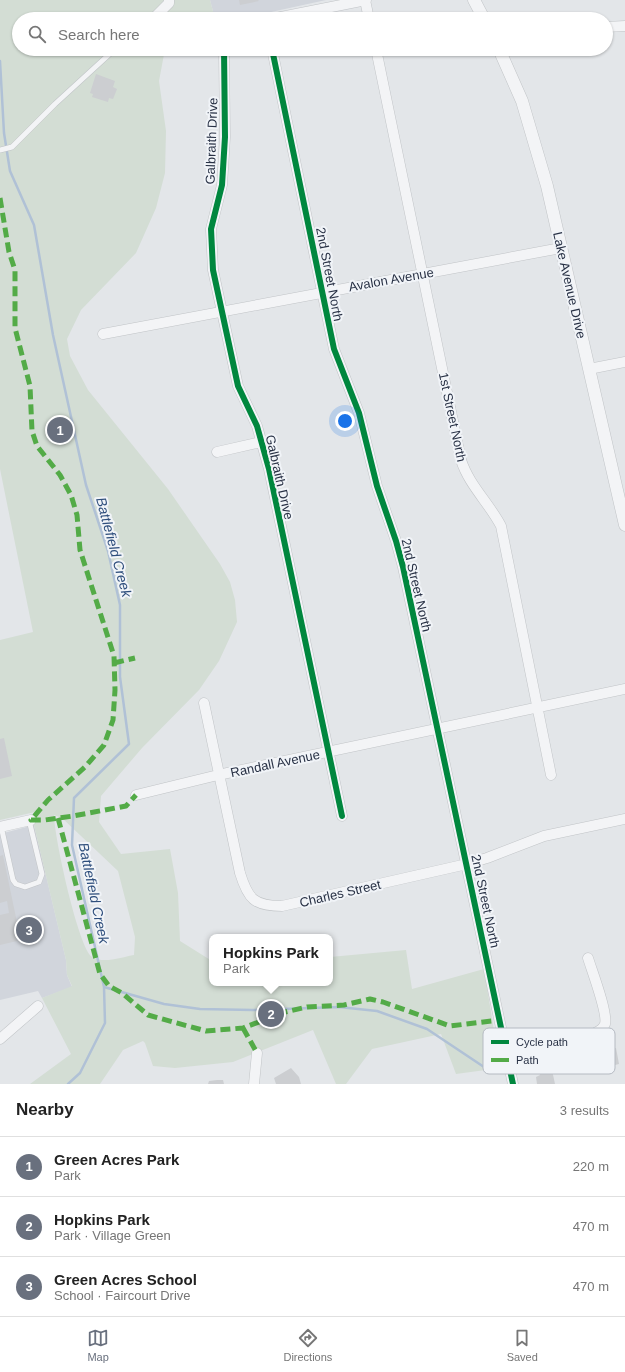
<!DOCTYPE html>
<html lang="en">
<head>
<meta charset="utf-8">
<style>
  :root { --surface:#fff; --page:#f6f6f6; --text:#222; --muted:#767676; --line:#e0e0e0; --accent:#69707e }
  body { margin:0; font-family:Helvetica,sans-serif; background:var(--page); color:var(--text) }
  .you { position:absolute; left:345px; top:421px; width:14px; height:14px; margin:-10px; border:3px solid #fff; border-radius:50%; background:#1a73e8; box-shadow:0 0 0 6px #1a73e833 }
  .badge { display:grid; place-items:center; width:26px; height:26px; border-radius:50%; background:var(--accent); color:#fff; font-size:13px; font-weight:700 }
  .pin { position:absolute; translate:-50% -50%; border:2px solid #fff; box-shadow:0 1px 4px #0006 }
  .popup { position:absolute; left:209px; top:934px; width:124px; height:52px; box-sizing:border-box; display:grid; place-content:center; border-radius:8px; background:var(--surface); filter:drop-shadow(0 1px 3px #0005); font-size:13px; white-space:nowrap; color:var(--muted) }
  .popup b { font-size:15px; color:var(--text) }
  .popup::after { content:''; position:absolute; left:50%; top:100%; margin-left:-8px; border:8px solid transparent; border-top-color:var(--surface) }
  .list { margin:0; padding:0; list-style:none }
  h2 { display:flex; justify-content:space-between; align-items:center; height:52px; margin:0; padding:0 16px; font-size:17px }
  h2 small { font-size:13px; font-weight:400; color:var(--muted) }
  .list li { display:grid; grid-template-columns:26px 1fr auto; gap:12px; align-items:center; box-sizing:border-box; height:60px; padding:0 16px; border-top:1px solid var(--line) }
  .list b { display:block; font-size:15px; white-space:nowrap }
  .list p { margin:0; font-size:13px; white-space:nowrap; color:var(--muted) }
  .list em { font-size:13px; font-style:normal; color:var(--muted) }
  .icon { flex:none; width:22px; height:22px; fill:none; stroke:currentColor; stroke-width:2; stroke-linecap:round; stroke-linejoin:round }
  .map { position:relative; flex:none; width:625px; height:1084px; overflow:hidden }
  .search { position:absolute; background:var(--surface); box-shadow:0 1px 3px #0004; left:12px; right:12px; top:12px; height:44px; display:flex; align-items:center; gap:10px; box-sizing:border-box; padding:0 14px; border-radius:22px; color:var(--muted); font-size:15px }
  .sheet { height:232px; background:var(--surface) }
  nav { display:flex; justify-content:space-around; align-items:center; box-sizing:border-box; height:56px; border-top:1px solid var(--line); background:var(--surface); font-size:11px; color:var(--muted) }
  nav a { display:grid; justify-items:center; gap:2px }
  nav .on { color:var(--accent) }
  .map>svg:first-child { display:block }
</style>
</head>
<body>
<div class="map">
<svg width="625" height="1084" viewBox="0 0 625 1084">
  <rect width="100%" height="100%" fill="#e3e6e9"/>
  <path fill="#d1d5dc" d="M 210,0 L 326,0 L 239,19 L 215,19 Z
    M 34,825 L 66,960 L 67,975 L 72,987 L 42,998 L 38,991 L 0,1000 L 0,834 Z"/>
  <path fill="#d3ddd4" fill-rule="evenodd" d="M 0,0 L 210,0 L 215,19 L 19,19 L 19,49 L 165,49 L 159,81 L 166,131 L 165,173 L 156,208 L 136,253 L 81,310 L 67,339 L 70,356 L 88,390 L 168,489 L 220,564 L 230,582 L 235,600 L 237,622 L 219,661 L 199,690 L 142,748 L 101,796 L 99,822 L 121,854 L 170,849 L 178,893 L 180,941 L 212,961 L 212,983 L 330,983 L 330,957 L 406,950 L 412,989 L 484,969 L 500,1068 L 456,1074 L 441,1034 L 372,1049 L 346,1084 L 336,1084 L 313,1030 L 233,1062 L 175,1068 L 153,1066 L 145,1043 L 143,1041 L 123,1050 L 100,1084 L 30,1084 L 71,1054 L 42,998 L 72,986 L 67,975 L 66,960 L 32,817 L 35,812 L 0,820 L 0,640 L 33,632 L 0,469 ZM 54,815 L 62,818 L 118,871 L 135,937 L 134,955 C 123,957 103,964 92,957 C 78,947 54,836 54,815 Z"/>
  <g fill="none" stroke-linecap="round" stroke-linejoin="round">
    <path stroke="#b0c1d6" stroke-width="2.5" d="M 0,61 L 4,133 L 10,171 L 34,225 L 53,335 L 86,485 L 108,551 L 120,605 L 120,677 L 129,744 L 74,798 L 72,845 L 104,987 L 105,1023 L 80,1073 L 68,1084
      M 104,987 L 164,1004 L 200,1009 L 253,1010 L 339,1007 L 377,1011 L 427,1029 L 484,1067"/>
  </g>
  <path fill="#ccced1" d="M 239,0 L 258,0 L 259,1 L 240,5 Z
    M 96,74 L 115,81 L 113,87 L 117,89 L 113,99 L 109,98 L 108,102 L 92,97 L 93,94 L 90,93 Z
    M 4,738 L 12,776 L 0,779 L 0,739 Z
    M 3,855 L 19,932 L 15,933 L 17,941 L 0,945 L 0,915 L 9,913 L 7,901 L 0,903 L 0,856 Z
    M 616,1048 L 619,1064 L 586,1072 L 582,1055 Z
    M 549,1056 L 555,1084 L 537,1084 L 536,1077 L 540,1075 L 536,1058 Z
    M 291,1068 L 299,1077 L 301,1084 L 276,1084 L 274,1078 Z
    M 217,1080 L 223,1080 L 224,1084 L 208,1084 L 209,1081 Z"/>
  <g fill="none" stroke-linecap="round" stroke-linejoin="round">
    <g stroke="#c1c4c7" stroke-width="6">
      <path id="service" d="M 0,150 L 12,147 L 55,104 L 115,49
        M 1,826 L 13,880 L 16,884 L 25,887 L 39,882 L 42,874 L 29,820"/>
    </g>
    <g stroke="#c1c4c7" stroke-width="11">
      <path id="minor" d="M 365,0 L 369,19
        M 153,19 L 169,3 L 169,0
        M 271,19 L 366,0
        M 606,27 L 625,26
        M 224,49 L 225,137 L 222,185 L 211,229 L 213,270 L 238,386 L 257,426 L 269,469 L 342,816
        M 272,49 L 334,349 L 359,413 L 377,486 L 396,541 L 403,567 L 513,1084
        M 376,49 L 461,460 C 469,485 489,503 501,526 L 551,775
        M 103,334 L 561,248
        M 589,369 L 625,362
        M 217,452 L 261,442
        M 204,703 L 240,873 C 248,899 254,906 282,906 L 467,864 L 487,858 L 544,836 L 625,819
        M 136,795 L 218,775 L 625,689
        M 0,827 L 31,820
        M 0,1039 L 38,1006
        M 506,1050 L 593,1034 C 598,1031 603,1030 605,1024 C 608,1013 592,971 588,958
        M 254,1084 L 257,1053"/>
    </g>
    <g stroke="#c1c4c7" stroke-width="13">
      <path id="tertiary" d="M 474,0 L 484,19
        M 499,49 L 522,101 L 547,186 L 625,525"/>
    </g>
    <use href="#service" stroke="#f3f4f6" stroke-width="5"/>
    <use href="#minor" stroke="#f3f4f6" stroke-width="10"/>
    <use href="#tertiary" stroke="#f3f4f6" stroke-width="12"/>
    <path stroke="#53ab47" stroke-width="5" stroke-dasharray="10 5" stroke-linecap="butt" d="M 0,198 L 9,252 L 15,270 L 15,328 L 30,386 L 32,431 L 37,446 L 60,475 L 71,495 L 77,515 L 80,550 L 114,656 L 115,690 L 113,720 L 104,745 L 85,767 L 48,800 L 31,820 L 45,820 L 73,816 L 126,806 L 136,795
      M 114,663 L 135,658
      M 58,818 L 100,974 L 109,986 L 122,993 L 148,1015 L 206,1031 L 243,1028 L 285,1012 L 307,1007 L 344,1005 L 370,999 L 383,1002 L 450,1026 L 500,1020
      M 243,1028 L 257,1053"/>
    <g stroke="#f1f4f8" stroke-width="8">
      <path id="cycleway" d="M 224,49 L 225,137 L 222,185 L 211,229 L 213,270 L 238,386 L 257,426 L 269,469 L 342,816
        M 272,49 L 334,349 L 359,413 L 377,486 L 396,541 L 403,567 L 513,1084"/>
    </g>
    <use href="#cycleway" stroke="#00873e" stroke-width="6"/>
  </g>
  <g text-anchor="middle" stroke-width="4" stroke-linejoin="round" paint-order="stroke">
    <g font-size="13" fill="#283145" stroke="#f1f4f8">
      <text transform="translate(211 141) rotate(-88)" y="5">Galbraith Drive</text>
      <text transform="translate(330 274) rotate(79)" y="5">2nd Street North</text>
      <text transform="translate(391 279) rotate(-10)" y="5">Avalon Avenue</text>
      <text transform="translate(570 285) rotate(77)" y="5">Lake Avenue Drive</text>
      <text transform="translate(453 417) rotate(78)" y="5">1st Street North</text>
      <text transform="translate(280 477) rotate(77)" y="5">Galbraith Drive</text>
      <text transform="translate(417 585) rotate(77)" y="5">2nd Street North</text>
      <text transform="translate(275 763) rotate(-12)" y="5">Randall Avenue</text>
      <text transform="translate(340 893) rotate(-13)" y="5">Charles Street</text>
      <text transform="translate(486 901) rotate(78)" y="5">2nd Street North</text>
    </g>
    <g font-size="14" font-style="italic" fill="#2e4e7c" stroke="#f1f4f8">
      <text transform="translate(114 547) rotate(75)" y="5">Battlefield Creek</text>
      <text transform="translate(94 893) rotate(78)" y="5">Battlefield Creek</text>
    </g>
  </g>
  <rect x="483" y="1028" width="132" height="46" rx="6" fill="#f1f4f8" stroke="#b5bac2" stroke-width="1"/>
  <rect x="491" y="1040" width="18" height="4" fill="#00873e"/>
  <rect x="491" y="1058" width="18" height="4" fill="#53ab47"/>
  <g font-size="11" fill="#283145">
    <text x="516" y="1046">Cycle path</text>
    <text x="516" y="1064">Path</text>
  </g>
</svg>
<div class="you"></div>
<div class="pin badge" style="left:60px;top:430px">1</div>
<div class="pin badge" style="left:271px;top:1014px">2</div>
<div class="popup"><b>Hopkins Park</b>Park</div>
<div class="pin badge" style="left:29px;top:930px">3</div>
<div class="search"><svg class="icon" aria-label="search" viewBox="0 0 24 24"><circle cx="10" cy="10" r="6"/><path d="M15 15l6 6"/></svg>Search here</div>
</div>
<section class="sheet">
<h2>Nearby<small>3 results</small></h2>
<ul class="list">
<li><span class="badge">1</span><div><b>Green Acres Park</b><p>Park</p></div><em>220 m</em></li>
<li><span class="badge">2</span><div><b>Hopkins Park</b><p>Park · Village Green</p></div><em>470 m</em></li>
<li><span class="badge">3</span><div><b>Green Acres School</b><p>School · Faircourt Drive</p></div><em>470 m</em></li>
</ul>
</section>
<nav>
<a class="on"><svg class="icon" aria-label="map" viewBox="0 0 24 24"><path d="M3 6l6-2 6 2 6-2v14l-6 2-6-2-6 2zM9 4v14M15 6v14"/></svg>Map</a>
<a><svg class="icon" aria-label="directions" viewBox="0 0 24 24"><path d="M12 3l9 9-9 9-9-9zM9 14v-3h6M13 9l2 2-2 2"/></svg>Directions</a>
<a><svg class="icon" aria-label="saved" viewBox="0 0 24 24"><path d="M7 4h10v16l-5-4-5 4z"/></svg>Saved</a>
</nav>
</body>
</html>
